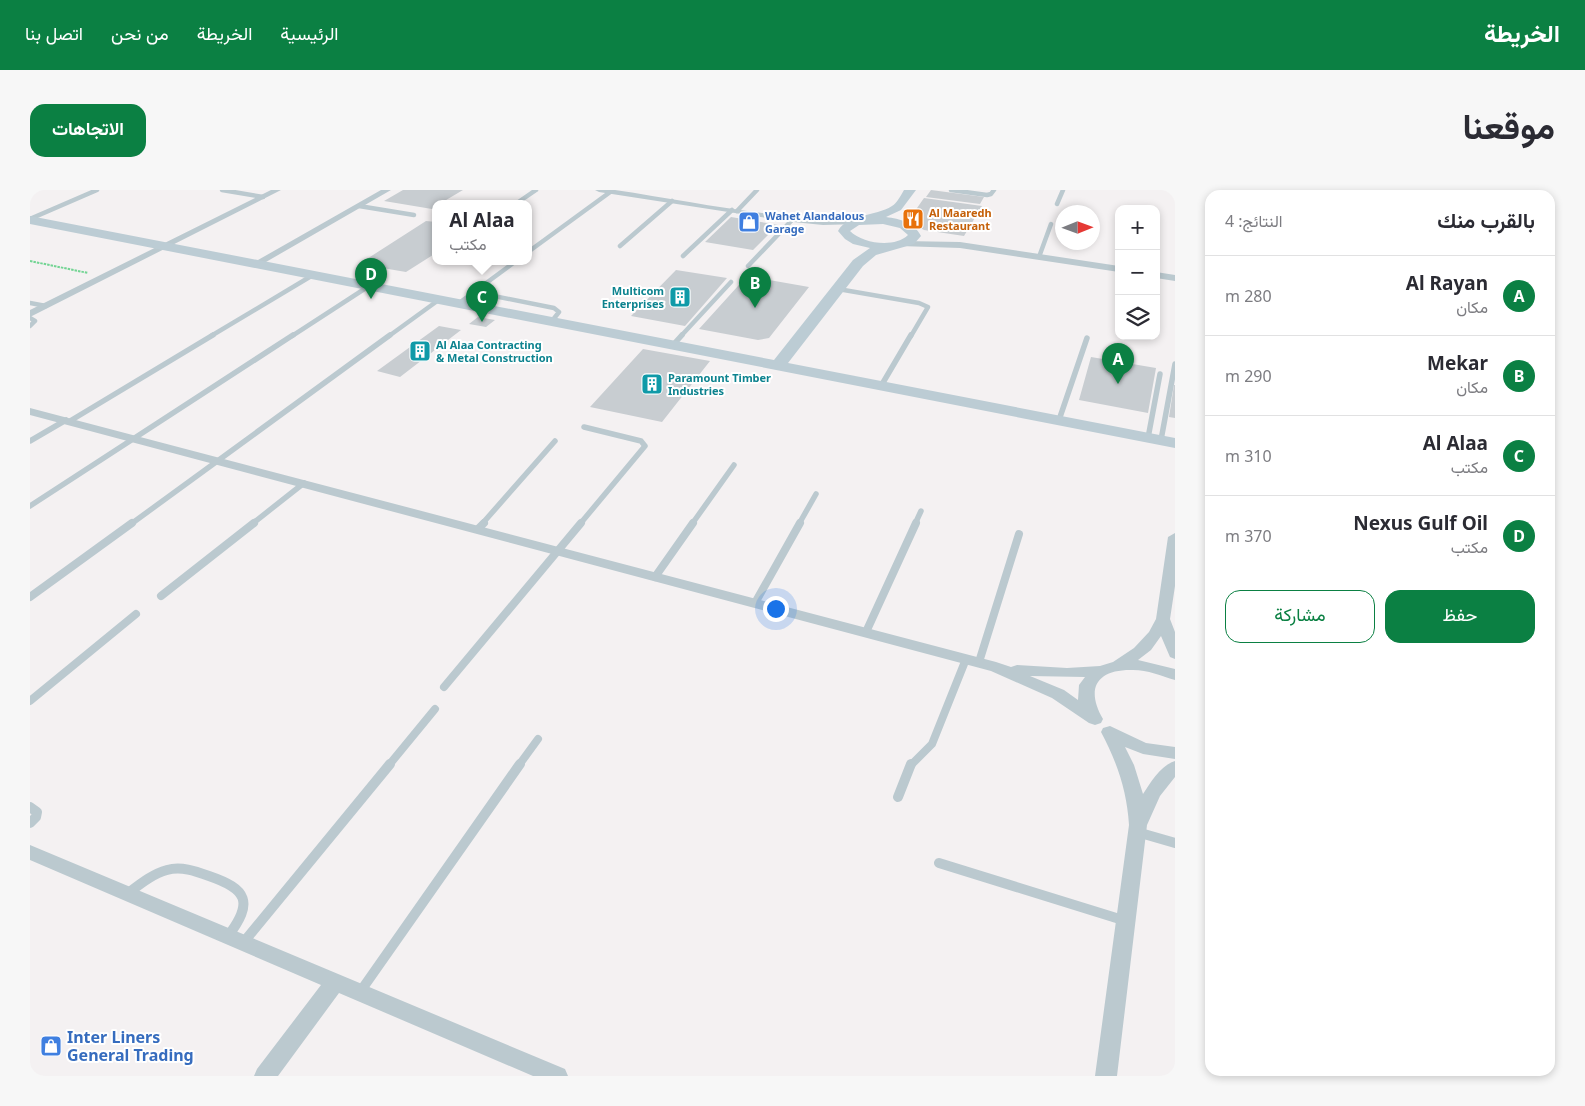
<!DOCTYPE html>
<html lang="ar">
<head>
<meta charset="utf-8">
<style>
  :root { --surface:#fff; --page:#f7f7f7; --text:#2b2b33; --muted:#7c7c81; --line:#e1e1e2; --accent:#0b8043 }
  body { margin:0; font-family:"Noto Sans",Vazirmatn,sans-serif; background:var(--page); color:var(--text); direction:rtl }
  .controls { position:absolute; right:15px; top:15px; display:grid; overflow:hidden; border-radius:10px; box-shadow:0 2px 8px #0003 }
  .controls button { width:45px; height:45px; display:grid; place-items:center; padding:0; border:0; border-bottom:1px solid var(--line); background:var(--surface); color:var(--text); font:25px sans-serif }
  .compass { position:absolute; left:1025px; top:15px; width:45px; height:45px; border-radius:50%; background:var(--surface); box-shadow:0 2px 8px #0003; rotate:89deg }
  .you { position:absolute; left:745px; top:418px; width:18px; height:18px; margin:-12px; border:4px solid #fff; border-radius:50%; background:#1a73e8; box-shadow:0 0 0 8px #1a73e833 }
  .badge { display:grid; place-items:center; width:32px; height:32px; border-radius:50%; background:var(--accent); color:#fff; font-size:16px; font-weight:700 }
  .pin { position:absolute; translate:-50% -41px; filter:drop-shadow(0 1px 2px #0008) }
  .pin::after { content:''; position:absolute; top:26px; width:18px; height:15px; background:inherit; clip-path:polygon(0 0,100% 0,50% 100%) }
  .popup { position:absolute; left:402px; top:10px; width:100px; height:65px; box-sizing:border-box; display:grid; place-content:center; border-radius:10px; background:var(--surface); filter:drop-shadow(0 1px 4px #0005); font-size:16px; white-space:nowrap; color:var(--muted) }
  .popup b { font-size:19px; color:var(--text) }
  .popup::after { content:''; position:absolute; left:50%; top:100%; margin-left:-10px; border:10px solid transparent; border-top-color:var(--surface) }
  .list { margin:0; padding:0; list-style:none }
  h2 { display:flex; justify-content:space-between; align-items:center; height:65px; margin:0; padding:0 20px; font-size:21px }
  h2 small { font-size:16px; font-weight:400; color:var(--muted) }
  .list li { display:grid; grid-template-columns:32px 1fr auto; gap:15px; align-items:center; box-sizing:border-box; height:80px; padding:0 20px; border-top:1px solid var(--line) }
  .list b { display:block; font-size:19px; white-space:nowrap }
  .list p { margin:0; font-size:16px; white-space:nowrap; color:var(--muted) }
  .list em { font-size:16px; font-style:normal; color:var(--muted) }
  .actions { display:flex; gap:10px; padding:15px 20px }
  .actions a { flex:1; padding:11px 0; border:1px solid var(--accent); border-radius:15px; text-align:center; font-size:18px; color:var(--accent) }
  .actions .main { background:var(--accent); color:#fff }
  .icon { flex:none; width:28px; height:28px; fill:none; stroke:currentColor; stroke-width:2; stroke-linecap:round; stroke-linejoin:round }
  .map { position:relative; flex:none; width:1145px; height:886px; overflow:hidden; direction:ltr; border-radius:15px }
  header { display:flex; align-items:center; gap:30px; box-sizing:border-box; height:70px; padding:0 25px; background:var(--accent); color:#fff }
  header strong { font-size:24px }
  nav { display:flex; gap:28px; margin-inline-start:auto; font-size:18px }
  .intro { display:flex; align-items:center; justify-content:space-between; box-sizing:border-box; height:120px; padding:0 30px }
  h1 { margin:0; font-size:35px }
  .button { padding:12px 22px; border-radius:15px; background:var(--accent); color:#fff; font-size:18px; font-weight:700 }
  main { display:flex; gap:30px; padding:0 30px }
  aside { flex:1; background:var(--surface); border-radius:15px; box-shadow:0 2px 8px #0003 }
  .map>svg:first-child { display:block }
</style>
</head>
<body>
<header>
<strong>الخريطة</strong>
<nav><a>الرئيسية</a><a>الخريطة</a><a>من نحن</a><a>اتصل بنا</a></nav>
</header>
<div class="intro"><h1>موقعنا</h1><a class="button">الاتجاهات</a></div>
<main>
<aside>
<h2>بالقرب منك<small>النتائج: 4</small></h2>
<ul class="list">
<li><span class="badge">A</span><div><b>Al Rayan</b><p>مكان</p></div><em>280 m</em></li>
<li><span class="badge">B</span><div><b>Mekar</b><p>مكان</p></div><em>290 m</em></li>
<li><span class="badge">C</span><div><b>Al Alaa</b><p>مكتب</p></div><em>310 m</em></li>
<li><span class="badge">D</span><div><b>Nexus Gulf Oil</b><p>مكتب</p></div><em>370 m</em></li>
</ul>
<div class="actions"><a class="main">حفظ</a><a>مشاركة</a></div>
</aside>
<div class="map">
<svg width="1145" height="886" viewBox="0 0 1145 886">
  <rect width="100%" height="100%" fill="#f4f1f2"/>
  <path fill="#c8cdd1" d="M 373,0 L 433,0 L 411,13 L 406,13 L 406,16 L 402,19 L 354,11 Z
    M 901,0 L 954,7 L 950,14 L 896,7 Z
    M 894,8 L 952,16 L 934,46 L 894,40 L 878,31 Z
    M 701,27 L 748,35 L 723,60 L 675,52 Z
    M 396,31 L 406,32 L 406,63 L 376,82 L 329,74 Z
    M 646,80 L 697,88 L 655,136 L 601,126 Z
    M 717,86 L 779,97 L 739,148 L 728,150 L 669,139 Z
    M 448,127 L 465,130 L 456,137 L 439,134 Z
    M 409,136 L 431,140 L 370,187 L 347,181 Z
    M 613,159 L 680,171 L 632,232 L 560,217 Z
    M 1061,167 L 1126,178 L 1118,223 L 1049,210 Z
    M 1144,195 L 1145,195 L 1145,228 L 1139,227 Z"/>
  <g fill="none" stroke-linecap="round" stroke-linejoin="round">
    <path stroke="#72d493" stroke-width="2" stroke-dasharray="2.5 1" stroke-linecap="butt" d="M 0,71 L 58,83"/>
    <path stroke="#bbc9cf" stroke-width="4.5" d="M 192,0 L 233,7
      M 921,0 L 957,5 L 961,4 L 964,0
      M 487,13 L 506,0
      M 1027,14 L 1033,0
      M 329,16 L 384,25
      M 707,21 L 727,0
      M 0,29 L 67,0
      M 590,56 L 642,11
      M 498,62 L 583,0
      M 653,66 L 702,20
      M 1009,67 L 1021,34
      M 718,76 L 763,29
      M 808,99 L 889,113 L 898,117 L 881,146
      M 444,102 L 524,118 L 529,122 L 522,131
      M 0,113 L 16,116
      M 429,113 L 486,71
      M 0,128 L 5,131 L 0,136
      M 181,146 L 283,85
      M 262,146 L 339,96
      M 359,146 L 410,109
      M 651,146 L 701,92"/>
    <path stroke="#bbc9cf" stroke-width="5.5" d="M 643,155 L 652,145
      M 851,196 L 881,145
      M 1029,230 L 1057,148
      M 40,231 L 183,145
      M 1118,248 L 1130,184
      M 1131,250 L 1145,174
      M 0,251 L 36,230
      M 0,316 L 263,145
      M 101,334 L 360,145
      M 222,334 L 274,293
      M 452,334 L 525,251
      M 550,334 L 615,256 L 611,251 L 554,237
      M 662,334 L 704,275
      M 769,334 L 786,304
      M 885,334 L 891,321"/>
    <path stroke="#bbc9cf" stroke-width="8" d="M 448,339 L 454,333
      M 625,387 L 663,333
      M 131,406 L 224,333
      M 0,407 L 102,333
      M 725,413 L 770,333
      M 836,442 L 886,333
      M 949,472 L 989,344
      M 414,497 L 551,333
      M 0,511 L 106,424
      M 359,575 L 405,519
      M 489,575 L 508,549
      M 881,575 L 902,554 L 936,469"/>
    <path stroke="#bbc9cf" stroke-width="10" d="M 868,607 L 881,574
      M 0,617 L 7,622 L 6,627 L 0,633
      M 1107,642 L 1145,653
      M 909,673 L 1096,731
      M 97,704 C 109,695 122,684 137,680 C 151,676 165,681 179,686 C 217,699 224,712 198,746
      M 213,753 L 360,574
      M 330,802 L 490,574"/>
    <path fill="#bbc9cf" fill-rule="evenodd" d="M 241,0 L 251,0 L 0,127 L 0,120 Z
      M 351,0 L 361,0 L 229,76 L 223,76 L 221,74 Z
      M 565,0 L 585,0 C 666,12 748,31 829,28 L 833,31 L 829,34 L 793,35 L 763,32 L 569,2 Z
      M 873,51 L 930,52 L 1089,76 L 1089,82 L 930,58 L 870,56 L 869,54 Z
      M 1126,82 L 1145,85 L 1145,91 L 1126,88 Z
      M 0,218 L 966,472 L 981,477 L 987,475 L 1037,478 L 1070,476 L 1083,472 L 1104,458 L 1119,442 L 1126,429 L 1138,347 L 1145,343 L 1145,396 L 1140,429 L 1145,442 L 1145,469 L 1140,467 L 1131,446 L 1121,460 L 1108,470 L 1145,479 L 1145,490 C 1131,486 1118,480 1103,480 C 1067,479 1055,498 1073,529 L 1071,533 L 1065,535 L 1059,533 L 1022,508 L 961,481 L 0,225 ZM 1000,486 L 1055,487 L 1049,495 L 1048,510 L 1034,500 Z
      M 1080,536 L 1116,553 L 1145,557 L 1145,569 L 1113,564 L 1095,557 L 1104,575 L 1113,604 C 1121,592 1131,575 1145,571 L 1145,587 L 1130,606 L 1117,635 L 1087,886 L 1065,886 L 1099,635 C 1097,601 1087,572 1071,542 L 1073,538 Z
      M 0,655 L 535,879 L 538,886 L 503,886 L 309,803 L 248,886 L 224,886 L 227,879 L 291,795 L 0,670 Z"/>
    <path fill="#bcccd4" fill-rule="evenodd" d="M 874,0 L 886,0 L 871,20 L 856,27 C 870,29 884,32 891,46 L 884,54 L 846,65 L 833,76 L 758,173 L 1145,248 L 1145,258 L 0,34 L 0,26 L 744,170 L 823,70 L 840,58 L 823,54 L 815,49 L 808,41 C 818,23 845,27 862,16 C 867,13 871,5 874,0 ZM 853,34 L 870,38 L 878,45 C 865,58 833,54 820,41 L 829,35 Z"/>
  </g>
  <defs>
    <g id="restaurant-square" transform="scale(1.125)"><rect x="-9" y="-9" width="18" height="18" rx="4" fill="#e8710a" stroke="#fff"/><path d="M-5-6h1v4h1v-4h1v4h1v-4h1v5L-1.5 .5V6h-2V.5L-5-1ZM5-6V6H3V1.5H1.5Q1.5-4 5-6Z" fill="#fff"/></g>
    <g id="shop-square" transform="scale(1.125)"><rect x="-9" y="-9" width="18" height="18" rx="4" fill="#3f7fe0" stroke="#fff"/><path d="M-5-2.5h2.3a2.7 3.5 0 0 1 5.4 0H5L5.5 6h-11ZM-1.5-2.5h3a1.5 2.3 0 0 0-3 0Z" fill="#fff"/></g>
    <g id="building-square" transform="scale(1.125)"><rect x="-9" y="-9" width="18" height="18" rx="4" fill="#0f9aa8" stroke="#fff"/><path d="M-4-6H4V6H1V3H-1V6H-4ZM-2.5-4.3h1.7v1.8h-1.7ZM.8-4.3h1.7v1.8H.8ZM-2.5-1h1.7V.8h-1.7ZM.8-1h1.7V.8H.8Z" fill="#fff"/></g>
  </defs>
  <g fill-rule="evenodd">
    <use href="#restaurant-square" x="883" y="29"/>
    <use href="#shop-square" x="719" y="32"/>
    <use href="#building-square" x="650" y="107"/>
    <use href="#building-square" x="390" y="161"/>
    <use href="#building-square" x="622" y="194"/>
    <use href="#shop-square" x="21" y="856"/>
  </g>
  <g text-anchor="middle" stroke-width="4" stroke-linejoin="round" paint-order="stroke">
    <g font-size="11" font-weight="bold" fill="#c56008" stroke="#fff" text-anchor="start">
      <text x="899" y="27">Al Maaredh<tspan x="899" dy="13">Restaurant</tspan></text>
    </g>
    <g font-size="11" font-weight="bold" fill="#366cbe" stroke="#fff" text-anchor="start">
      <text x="735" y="30">Wahet Alandalous<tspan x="735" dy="13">Garage</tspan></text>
    </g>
    <g font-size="11" font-weight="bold" fill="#0d838f" stroke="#fff" text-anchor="start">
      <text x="634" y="105" text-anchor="end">Multicom<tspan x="634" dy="13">Enterprises</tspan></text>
      <text x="406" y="159">Al Alaa Contracting<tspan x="406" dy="13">&amp; Metal Construction</tspan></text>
      <text x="638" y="192">Paramount Timber<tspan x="638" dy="13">Industries</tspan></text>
    </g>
    <g font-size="16" font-weight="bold" fill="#366cbe" stroke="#fff" text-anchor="start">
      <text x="37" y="853">Inter Liners<tspan x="37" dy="18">General Trading</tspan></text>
    </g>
  </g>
</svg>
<div class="controls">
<button>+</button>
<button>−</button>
<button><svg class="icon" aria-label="layers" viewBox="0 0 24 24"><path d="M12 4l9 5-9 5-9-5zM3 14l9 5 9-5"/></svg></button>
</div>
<svg class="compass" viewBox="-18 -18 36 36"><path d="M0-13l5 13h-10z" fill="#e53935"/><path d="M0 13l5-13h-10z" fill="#7c7c81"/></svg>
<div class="you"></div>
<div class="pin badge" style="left:1088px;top:194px">A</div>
<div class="pin badge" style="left:725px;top:118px">B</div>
<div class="pin badge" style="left:452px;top:132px">C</div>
<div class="popup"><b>Al Alaa</b>مكتب</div>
<div class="pin badge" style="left:341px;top:109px">D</div>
</div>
</main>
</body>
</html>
